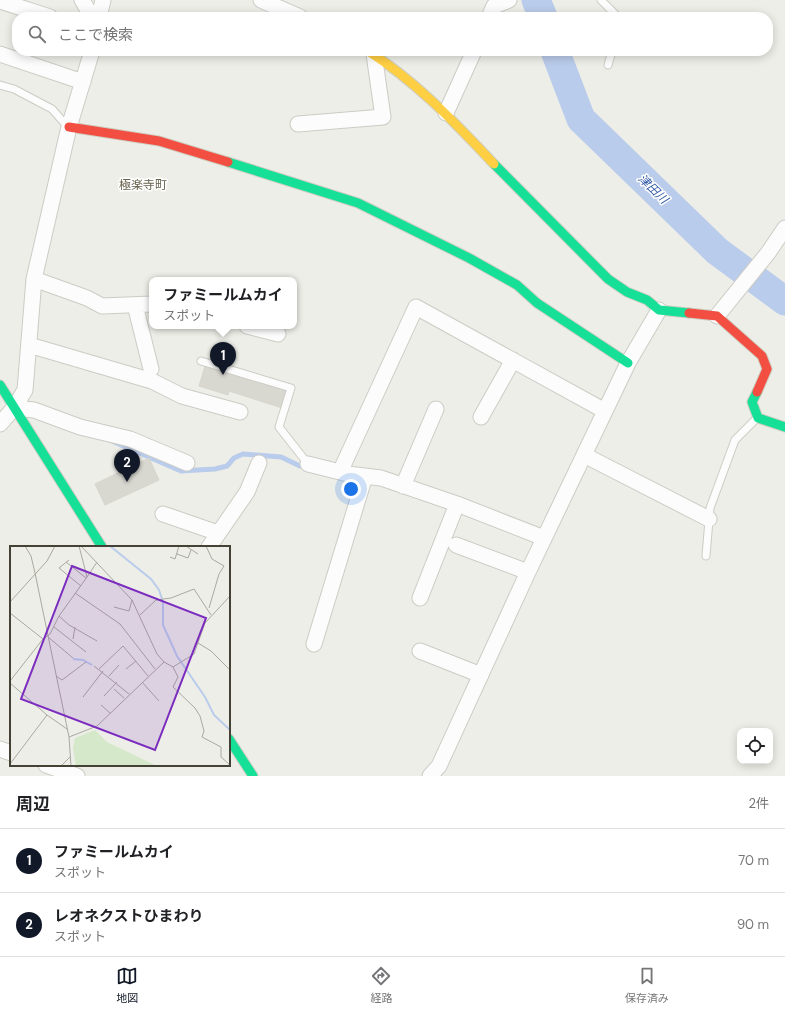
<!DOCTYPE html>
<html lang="ja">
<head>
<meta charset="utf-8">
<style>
  :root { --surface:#fff; --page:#f6f6f6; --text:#202124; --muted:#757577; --line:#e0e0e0; --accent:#111827 }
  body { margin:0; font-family:"DM Sans","Noto Sans JP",sans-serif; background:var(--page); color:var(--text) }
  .controls { position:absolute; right:12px; bottom:12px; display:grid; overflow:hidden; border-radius:8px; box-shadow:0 2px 10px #0003 }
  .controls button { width:36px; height:36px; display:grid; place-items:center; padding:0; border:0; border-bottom:1px solid var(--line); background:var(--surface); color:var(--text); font:20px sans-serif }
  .you { position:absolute; left:351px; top:489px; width:14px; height:14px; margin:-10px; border:3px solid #fff; border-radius:50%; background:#1a73e8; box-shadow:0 0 0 6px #1a73e833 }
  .badge { display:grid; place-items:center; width:26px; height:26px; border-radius:50%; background:var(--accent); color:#fff; font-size:13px; font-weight:700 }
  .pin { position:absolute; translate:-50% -33px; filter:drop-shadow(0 1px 2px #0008) }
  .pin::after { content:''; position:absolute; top:21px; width:14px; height:12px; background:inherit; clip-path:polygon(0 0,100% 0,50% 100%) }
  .popup { position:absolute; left:149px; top:277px; width:148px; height:52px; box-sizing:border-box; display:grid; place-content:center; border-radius:8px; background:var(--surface); filter:drop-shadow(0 1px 3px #0005); font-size:13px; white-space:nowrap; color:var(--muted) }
  .popup b { font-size:15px; color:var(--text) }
  .popup::after { content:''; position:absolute; left:50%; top:100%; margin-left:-8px; border:8px solid transparent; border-top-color:var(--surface) }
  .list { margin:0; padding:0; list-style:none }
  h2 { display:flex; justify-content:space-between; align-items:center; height:52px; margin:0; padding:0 16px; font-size:17px }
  h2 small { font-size:13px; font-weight:400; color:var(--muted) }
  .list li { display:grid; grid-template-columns:26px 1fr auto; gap:12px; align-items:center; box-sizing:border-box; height:64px; padding:0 16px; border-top:1px solid var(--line) }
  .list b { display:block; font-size:15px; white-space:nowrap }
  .list p { margin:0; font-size:13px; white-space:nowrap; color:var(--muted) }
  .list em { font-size:13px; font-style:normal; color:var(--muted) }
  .icon { flex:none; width:22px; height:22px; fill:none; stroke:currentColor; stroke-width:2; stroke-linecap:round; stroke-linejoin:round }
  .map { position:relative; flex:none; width:785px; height:776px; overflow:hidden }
  .search { position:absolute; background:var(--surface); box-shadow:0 2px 10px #0003; left:12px; right:12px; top:12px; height:44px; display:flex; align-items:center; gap:10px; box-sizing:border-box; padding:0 14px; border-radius:16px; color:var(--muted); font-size:15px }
  .sheet { height:180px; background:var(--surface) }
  nav { display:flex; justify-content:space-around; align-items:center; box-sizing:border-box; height:56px; border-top:1px solid var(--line); background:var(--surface); font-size:11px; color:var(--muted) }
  nav a { display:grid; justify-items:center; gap:2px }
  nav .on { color:var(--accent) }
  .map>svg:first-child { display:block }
</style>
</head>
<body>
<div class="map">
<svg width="785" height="776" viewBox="0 0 785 776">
  <rect width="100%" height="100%" fill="#eeeee8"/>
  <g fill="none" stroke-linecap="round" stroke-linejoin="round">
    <path stroke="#bacceb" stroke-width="5" d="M 112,441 L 181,471 L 215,469 L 227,466 L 234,458 L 243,454 L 281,457 L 300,466"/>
    <path stroke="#bacceb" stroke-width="29" d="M 536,0 L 543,17
      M 555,51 L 581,119 L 717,251 L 785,301"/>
  </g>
  <path fill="#d8d7d0" stroke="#d6d6ce" d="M 206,363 L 288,388 L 282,408 L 229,391 L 228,395 L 199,386 Z
    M 149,458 L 159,480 L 105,505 L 95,484 Z"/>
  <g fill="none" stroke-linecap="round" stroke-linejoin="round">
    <g stroke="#ccccc5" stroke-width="9">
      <path id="lane" d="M 601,0 L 618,17
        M 608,65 L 612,51
        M 0,85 L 14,89 L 52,109 L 67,126
        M 201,361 L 291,388 L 279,427 L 308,464
        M 706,556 L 710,508 L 735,440 L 757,418"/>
    </g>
    <g stroke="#ccccc5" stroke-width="17">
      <path id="street" d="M 82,0 L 92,17
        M 261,0 L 300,17
        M 0,1 L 50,17
        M 99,17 L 103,0
        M 489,17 L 494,6 L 509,0
        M 0,54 L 83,82
        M 446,113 L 474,51
        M 298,124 L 383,117 L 374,54
        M 34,279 L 87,298 L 102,306 L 152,304
        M 135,305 L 151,369
        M 717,316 L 768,253 L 785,228
        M 247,326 L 278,334
        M 29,345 L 152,381 L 182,396 L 240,412
        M 14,408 L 34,410 L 80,427 L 130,439 L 187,463
        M 481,417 L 513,360
        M 0,424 L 14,408 L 25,390 L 34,279 L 69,127 L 92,51
        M 584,455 L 709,519
        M 308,464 L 348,474 L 381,478 L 457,504 L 544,538
        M 340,472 L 416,307 L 605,411
        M 403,486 L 436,409
        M 163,514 L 218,533
        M 456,545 L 528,572
        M 209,547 L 247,492 L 259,463
        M 420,598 L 457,504
        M 314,644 L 365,476
        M 420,651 L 481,675
        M 0,749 L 11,753
        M 46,765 L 77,776
        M 430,776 L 439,766 L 528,572 L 628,363 L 659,310"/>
    </g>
    <g stroke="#cecec1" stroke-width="11">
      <path id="fast" d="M 228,162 L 358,203 L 469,258 L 517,285 L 537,303 L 628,363
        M 494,164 L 608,279 L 627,292 L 647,300 L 659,310 L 689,313
        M 0,385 L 102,547
        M 757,392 L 752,402 L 758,418 L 785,427
        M 229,739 L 253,776"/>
    </g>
    <g stroke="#cecec1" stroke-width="11">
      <path id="slow" d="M 368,51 C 417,82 455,123 494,164"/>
    </g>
    <g stroke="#cecec1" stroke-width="11">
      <path id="jam" d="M 69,127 L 159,141 L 228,162
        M 689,313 L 717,316 L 762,356 L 767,369 L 757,392"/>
    </g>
    <use href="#lane" stroke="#fcfcfc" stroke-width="7"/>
    <use href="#street" stroke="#fcfcfc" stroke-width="15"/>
    <use href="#fast" stroke="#16e098" stroke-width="9"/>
    <use href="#slow" stroke="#ffcf43" stroke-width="9"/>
    <use href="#jam" stroke="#f24e42" stroke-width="9"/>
  </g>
  <g text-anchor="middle" stroke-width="3" stroke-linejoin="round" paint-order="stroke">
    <g font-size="12" fill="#66624d" stroke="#fff">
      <text x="143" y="189">極楽寺町</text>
    </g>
    <g font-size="12" font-style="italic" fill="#345ca9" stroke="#fff">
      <text transform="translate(653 189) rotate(44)" y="4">津田川</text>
    </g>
  </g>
  <g transform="translate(10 546)">
    <rect width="220" height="220" fill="#eeeee8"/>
    <path d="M 85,184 L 97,196 L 147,220 L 66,220 L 63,202 L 65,192 Z" fill="#d5e8c9"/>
    <path fill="none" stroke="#bacceb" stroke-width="2" d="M 100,0 L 141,33 L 149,44 L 153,56 L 153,79 L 167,110 L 195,151 L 204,169 L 220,184M 63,113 L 73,114 L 82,119"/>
    <path fill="none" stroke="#aaa9a0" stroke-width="1" d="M 15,0 L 21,10 L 25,27 L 59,191 L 61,220M 71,0 L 122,54 L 147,108 L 154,116 L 163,121 L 168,131 L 163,141 L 185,162 L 190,170 L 194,185 L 192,191 L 211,201 L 211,211 L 220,219M 176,0 L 188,8M 196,0 L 202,13 L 214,20 L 209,28 L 199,62M 167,8 L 178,12 L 181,4M 160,11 L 165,13 L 169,0M 59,14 L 49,22 L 71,40M 56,16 L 76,32M 77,31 L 87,16M 65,47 L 110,78 L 145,123M 0,56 L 37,15 L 45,0M 104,61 L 119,65 L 122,54M 0,67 L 33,93M 130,69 L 146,54 L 161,52 L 184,43 L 201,69M 49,70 L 59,79 L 87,95M 44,81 L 76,106M 38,91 L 63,112M 63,93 L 65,81M 188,97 L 201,105 L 220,124M 84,120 L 119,148M 163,121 L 184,108 L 195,77 L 220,50M 89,123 L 113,100 L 138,130M 116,123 L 126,115M 46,130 L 52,134 L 76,116M 99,130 L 109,119M 0,135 L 33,93 L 40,88 L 49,70 L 77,31 L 69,0M 132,136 L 149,155M 0,137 L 37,169M 104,143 L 114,152M 94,150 L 107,136M 73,151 L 93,125M 91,159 L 100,167M 59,191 L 87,180 L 154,116M 0,218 L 37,169 L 57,183M 51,220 L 60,211"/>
    <path fill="#7b2cbf" fill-opacity="0.15" stroke="#7b2cbf" stroke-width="2" d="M 62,20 L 196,72 L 145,204 L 11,153 Z"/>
    <rect width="220" height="220" fill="none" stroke="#444135" stroke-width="2"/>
  </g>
</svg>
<div class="controls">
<button><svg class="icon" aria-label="locate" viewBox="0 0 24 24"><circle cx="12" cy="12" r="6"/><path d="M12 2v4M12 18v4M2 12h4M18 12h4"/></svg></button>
</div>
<div class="you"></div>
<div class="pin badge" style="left:223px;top:375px">1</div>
<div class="popup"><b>ファミールムカイ</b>スポット</div>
<div class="pin badge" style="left:127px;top:482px">2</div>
<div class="search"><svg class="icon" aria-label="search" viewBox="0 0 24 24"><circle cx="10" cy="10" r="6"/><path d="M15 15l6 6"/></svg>ここで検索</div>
</div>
<section class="sheet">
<h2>周辺<small>2件</small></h2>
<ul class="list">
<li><span class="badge">1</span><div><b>ファミールムカイ</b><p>スポット</p></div><em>70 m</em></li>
<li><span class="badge">2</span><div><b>レオネクストひまわり</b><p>スポット</p></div><em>90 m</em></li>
</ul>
</section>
<nav>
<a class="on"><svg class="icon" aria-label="map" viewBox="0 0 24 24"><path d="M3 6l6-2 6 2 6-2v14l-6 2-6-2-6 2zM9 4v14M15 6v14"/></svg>地図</a>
<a><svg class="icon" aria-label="directions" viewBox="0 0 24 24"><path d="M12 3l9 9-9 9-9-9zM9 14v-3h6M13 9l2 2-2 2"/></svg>経路</a>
<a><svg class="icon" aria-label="saved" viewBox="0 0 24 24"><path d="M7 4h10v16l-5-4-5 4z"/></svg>保存済み</a>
</nav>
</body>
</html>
